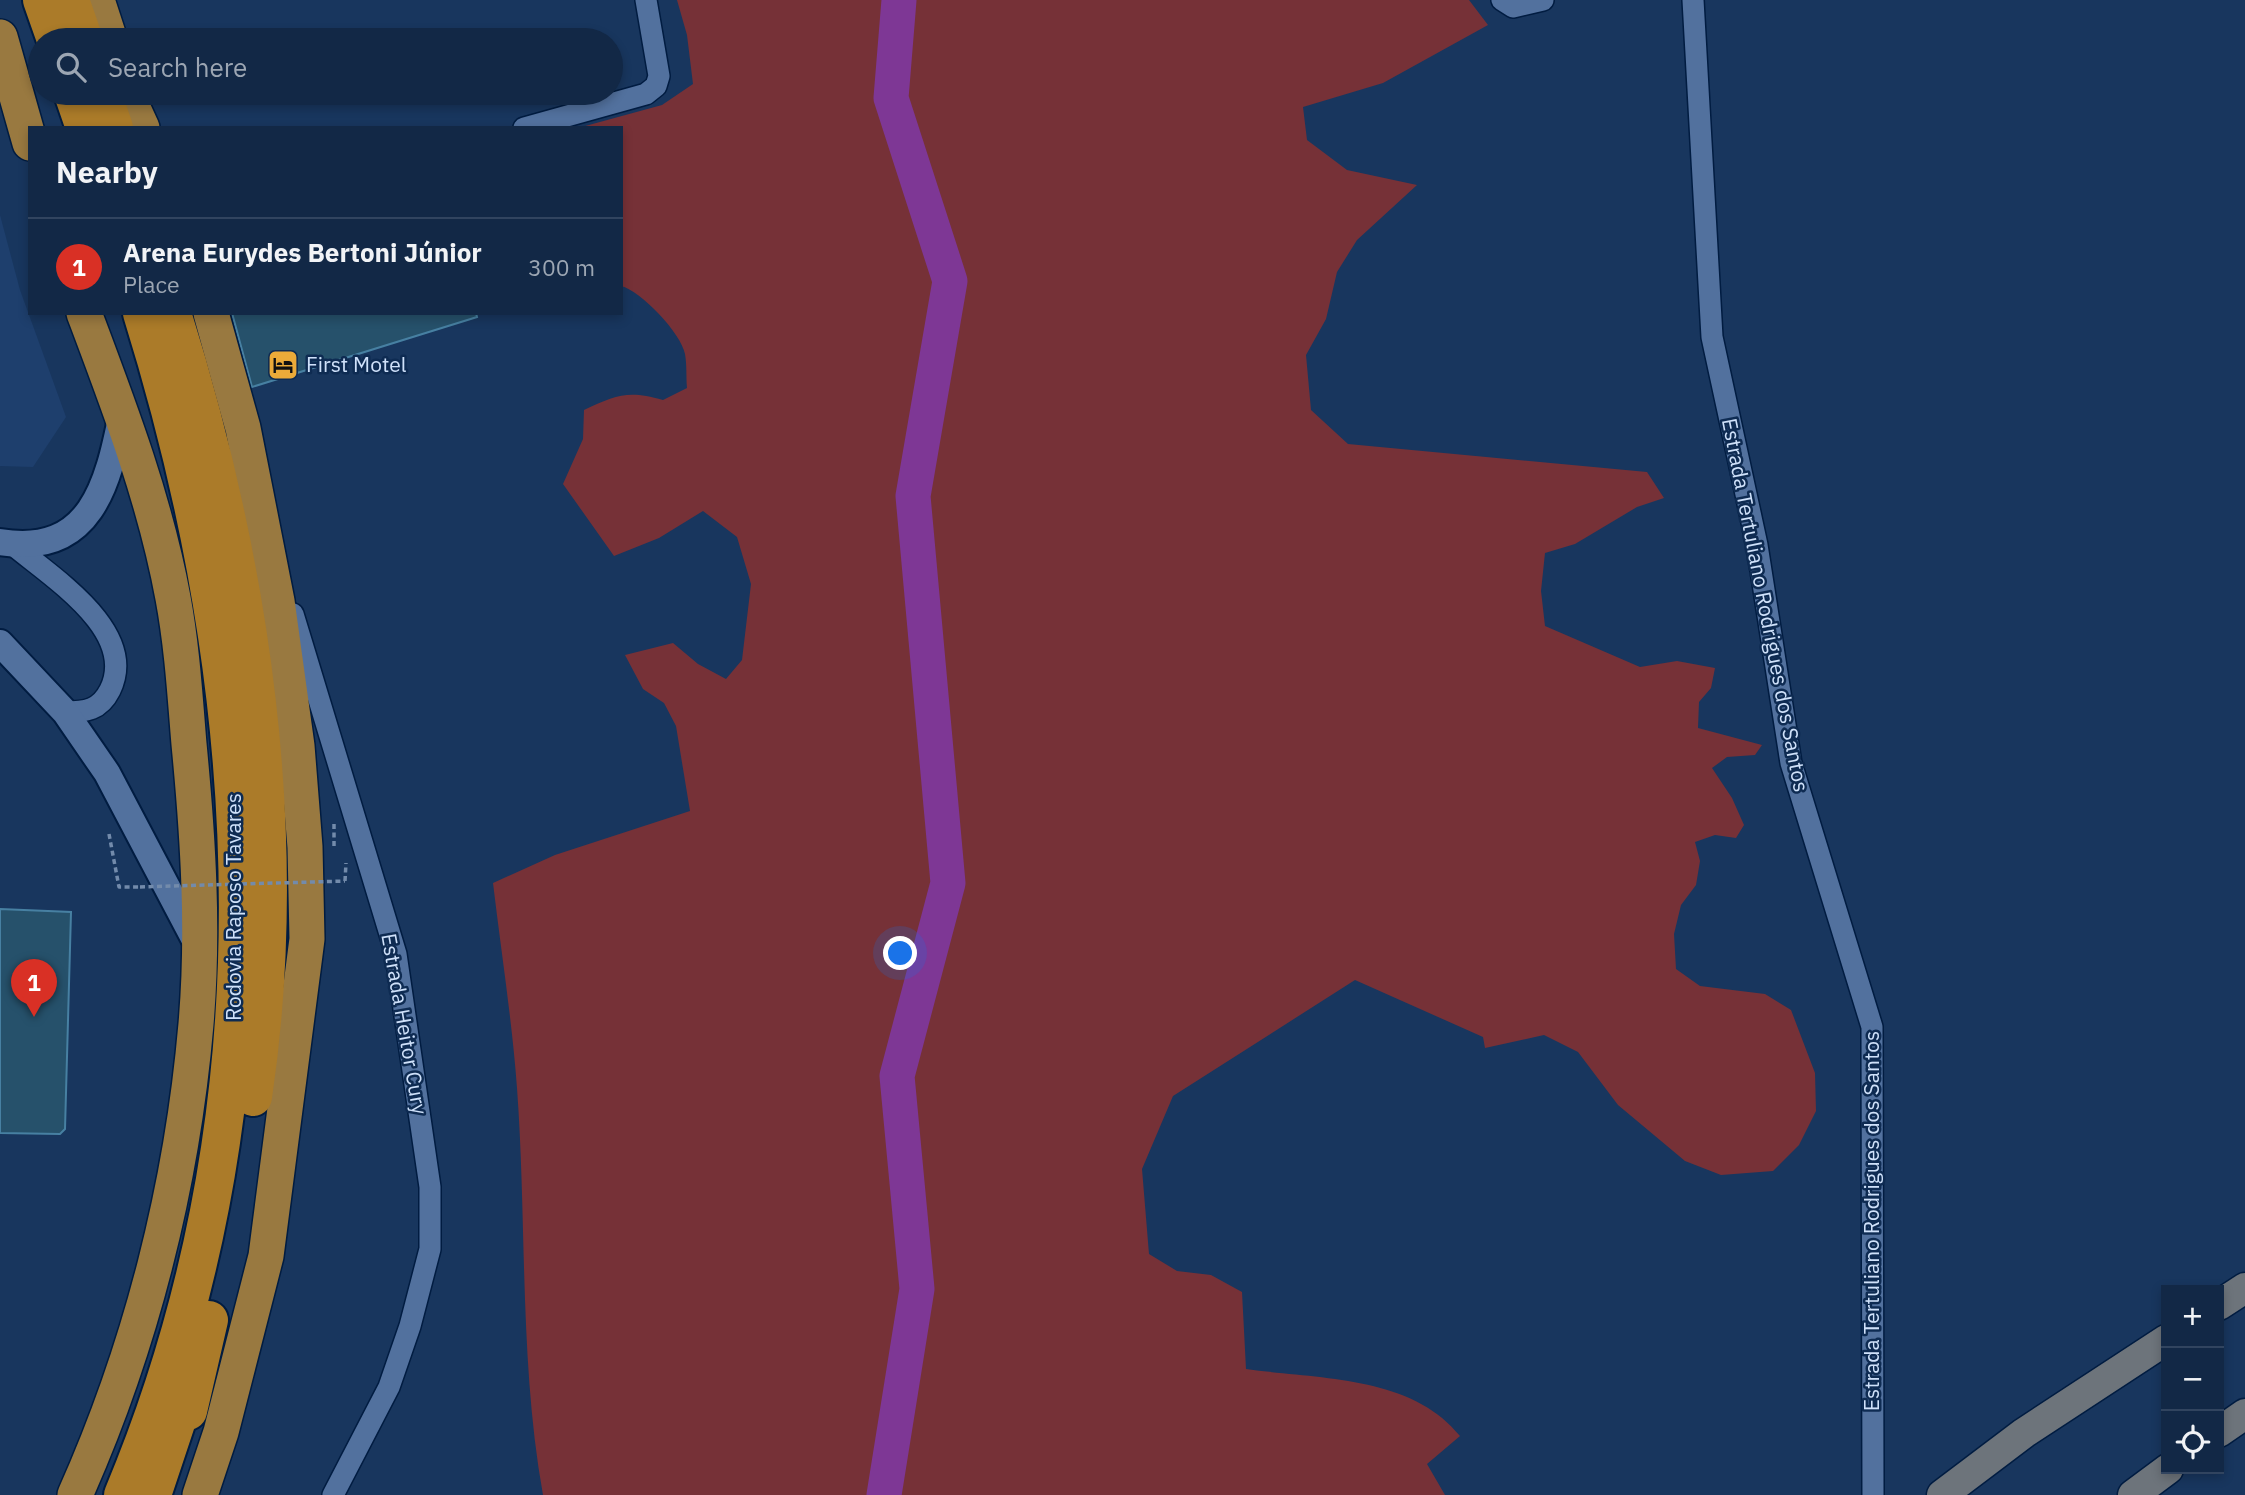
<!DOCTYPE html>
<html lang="en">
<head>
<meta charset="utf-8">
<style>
  :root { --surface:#122846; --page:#1b304d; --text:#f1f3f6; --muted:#9ca6b3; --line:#31445f; --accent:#d93025 }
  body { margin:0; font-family:"IBM Plex Sans",sans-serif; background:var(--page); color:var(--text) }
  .controls { position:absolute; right:21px; bottom:21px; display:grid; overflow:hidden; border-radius:0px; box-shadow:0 4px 10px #0003 }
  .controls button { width:63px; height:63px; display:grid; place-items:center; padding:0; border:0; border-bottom:2px solid var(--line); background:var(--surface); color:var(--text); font:35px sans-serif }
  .you { position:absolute; left:901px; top:954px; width:24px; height:24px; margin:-18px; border:5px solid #fff; border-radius:50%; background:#1a73e8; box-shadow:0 0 0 10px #1a73e833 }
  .badge { display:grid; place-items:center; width:46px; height:46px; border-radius:50%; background:var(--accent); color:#fff; font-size:23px; font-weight:700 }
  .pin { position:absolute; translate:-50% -58px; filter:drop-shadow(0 2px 4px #0008) }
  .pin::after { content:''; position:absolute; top:37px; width:24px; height:21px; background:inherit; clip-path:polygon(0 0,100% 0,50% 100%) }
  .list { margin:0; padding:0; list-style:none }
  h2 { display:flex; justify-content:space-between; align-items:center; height:91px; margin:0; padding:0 28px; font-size:30px }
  h2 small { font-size:23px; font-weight:400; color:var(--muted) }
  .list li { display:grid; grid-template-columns:46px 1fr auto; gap:21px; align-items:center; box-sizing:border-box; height:98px; padding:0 28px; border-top:2px solid var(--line) }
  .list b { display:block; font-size:26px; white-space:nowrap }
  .list p { margin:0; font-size:23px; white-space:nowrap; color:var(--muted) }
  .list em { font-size:23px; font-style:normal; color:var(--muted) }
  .icon { flex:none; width:38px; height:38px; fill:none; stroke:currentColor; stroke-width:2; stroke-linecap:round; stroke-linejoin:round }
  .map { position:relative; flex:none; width:2245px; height:1495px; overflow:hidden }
  .search { position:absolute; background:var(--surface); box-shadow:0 4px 10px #0003; left:28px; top:28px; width:595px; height:77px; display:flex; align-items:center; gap:18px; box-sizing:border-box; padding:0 24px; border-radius:38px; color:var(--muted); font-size:26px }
  .panel { position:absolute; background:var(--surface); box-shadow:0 4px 10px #0003; left:28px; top:126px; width:595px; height:189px; border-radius:0px }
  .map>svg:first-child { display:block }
</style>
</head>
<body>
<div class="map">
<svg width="2245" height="1495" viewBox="0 0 2245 1495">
  <rect width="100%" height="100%" fill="#18365e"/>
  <path fill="#1e3f6d" d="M 0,215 L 20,290 L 66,417 L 33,467 L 0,466 Z"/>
  <path fill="#763137" d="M 677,0 L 1469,0 L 1488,25 L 1383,83 L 1303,107 L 1307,140 L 1347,170 L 1417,185 L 1357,240 L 1337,272 L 1326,319 L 1306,355 L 1311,410 L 1348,444 L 1647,472 L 1664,498 L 1637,507 L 1575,544 L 1545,553 L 1541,591 L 1545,626 L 1640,667 L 1677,661 L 1715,668 L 1711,688 L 1699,702 L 1698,728 L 1762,745 L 1755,755 L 1727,757 L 1712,768 L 1732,798 L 1744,825 L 1736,838 L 1715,835 L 1695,842 L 1700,861 L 1696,885 L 1681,905 L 1674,934 L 1676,969 L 1700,986 L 1765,994 L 1791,1010 L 1815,1073 L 1816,1111 L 1799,1145 L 1773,1171 L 1721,1175 L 1685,1161 L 1618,1105 L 1578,1052 L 1544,1035 L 1485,1048 L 1483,1037 L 1355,980 L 1173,1096 L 1142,1169 L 1149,1254 L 1177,1271 L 1211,1275 L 1242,1292 L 1246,1369 C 1317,1379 1412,1375 1460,1436 L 1427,1464 L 1445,1495 L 543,1495 C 519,1360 527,1224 517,1088 C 512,1020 501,951 493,883 L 555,855 L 690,811 L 676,726 L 664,703 L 643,689 L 625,655 L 673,643 L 698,664 L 726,679 L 742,660 L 751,584 L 737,537 L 703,511 L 659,538 L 614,556 L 563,484 L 583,439 L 584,410 C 616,395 628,390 663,400 L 687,388 C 686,377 687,365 685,354 C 681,333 641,291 621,286 L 621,128 L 578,128 L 662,105 L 693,84 L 687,35 Z"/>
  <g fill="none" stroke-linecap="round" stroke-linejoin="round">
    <path stroke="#7e3795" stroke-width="35" d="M 884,1495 L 917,1289 L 897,1076 L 948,883 L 913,496 L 950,281 L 891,98 L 899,0"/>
  </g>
  <path fill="#26516b" stroke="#4780a2" stroke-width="2" d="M 232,313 L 476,313 L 477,317 L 252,387 Z
    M 0,909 L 71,912 L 65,1129 L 60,1134 L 0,1133 Z"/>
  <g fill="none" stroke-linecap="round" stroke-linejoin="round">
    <g stroke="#011c41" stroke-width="24">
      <path id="minor" d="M 1502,0 L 1513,7 L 1543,0
        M 1693,0 L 1712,337 L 1757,545 L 1791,763 L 1872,1027 L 1873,1495
        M 524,128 L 646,94 L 656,86 L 659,76 L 646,0
        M 12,544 C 51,577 139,631 110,690 C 100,710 86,712 65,712
        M 293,614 L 396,954 L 430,1187 L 430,1249 L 410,1326 L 389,1387 L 333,1495"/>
    </g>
    <g stroke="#011c41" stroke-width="30">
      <path id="tertiary" d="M 0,542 C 91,557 108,484 122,414
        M 0,643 L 65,712 L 107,773 L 197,944"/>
    </g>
    <g stroke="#011c41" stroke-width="33">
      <path id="secondary" d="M 2219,1305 L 2245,1288
        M 2219,1432 L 2245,1414
        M 1942,1495 L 2024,1433 L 2166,1340
        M 2133,1495 L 2168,1469"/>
    </g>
    <g stroke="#011c41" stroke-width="38">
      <path id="trunk" d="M 97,0 L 110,40
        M 0,37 L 30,143
        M 126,93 L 142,128
        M 75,1495 C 141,1347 182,1186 196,1024 C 204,931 198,837 189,744 C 185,696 182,646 173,598 C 155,500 119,406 84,313
        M 200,1495 L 221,1432 L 266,1256 L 307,939 L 305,847 L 297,746 L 277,601 L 243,428 L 211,313"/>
    </g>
    <g stroke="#011c41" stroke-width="42">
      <path id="motorway" d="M 42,0 L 56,40
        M 70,0 L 84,40
        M 73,93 L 85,128
        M 102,93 L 114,128
        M 172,313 C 251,564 292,835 253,1097
        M 188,1411 L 209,1320
        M 123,1495 C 283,1113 263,702 142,313
        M 152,1495 L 189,1384"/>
    </g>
    <path stroke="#738bab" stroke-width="3.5" stroke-dasharray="5 3.5" stroke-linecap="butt" d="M 109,834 L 119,887 L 140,887
      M 334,846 L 334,823
      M 345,881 L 346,863"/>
    <use href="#minor" stroke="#52719e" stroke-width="21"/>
    <use href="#tertiary" stroke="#52719e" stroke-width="26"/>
    <use href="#secondary" stroke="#6d747b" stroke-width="30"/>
    <use href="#trunk" stroke="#997940" stroke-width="35"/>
    <use href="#motorway" stroke="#ab7b29" stroke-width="38"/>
    <path stroke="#738bab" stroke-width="3.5" stroke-dasharray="5 3.5" stroke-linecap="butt" d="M 140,887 L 345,881"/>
  </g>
  <defs>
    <g id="hotel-square" transform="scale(1.575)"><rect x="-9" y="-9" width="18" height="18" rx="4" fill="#ebaa39" stroke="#0e2b52"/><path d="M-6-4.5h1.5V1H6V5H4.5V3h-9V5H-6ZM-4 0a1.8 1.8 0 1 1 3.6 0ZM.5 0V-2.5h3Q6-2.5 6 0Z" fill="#111"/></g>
  </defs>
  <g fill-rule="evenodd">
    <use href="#hotel-square" x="283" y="365"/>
  </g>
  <g text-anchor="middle" stroke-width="5" stroke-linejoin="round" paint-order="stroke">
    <g font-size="21" fill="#cfe1fa" stroke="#0e2b52" text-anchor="start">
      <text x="306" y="372">First Motel</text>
    </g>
    <g font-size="21" fill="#cfe1fa" stroke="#0e2b52">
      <text transform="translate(1765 605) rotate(79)" y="7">Estrada Tertuliano Rodrigues dos Santos</text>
      <text transform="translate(234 907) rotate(-90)" y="7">Rodovia Raposo Tavares</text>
      <text transform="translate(404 1024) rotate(80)" y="7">Estrada Heitor Cury</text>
      <text transform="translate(1872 1221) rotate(-90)" y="7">Estrada Tertuliano Rodrigues dos Santos</text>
    </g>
  </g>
</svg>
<div class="controls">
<button>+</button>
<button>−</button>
<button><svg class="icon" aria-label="locate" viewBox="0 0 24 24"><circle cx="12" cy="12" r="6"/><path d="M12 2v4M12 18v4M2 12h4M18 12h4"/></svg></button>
</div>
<div class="you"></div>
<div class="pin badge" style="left:34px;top:1017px">1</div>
<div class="search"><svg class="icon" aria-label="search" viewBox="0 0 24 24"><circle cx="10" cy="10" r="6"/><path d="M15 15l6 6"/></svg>Search here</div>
<section class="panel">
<h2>Nearby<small></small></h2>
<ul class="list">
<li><span class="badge">1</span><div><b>Arena Eurydes Bertoni Júnior</b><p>Place</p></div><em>300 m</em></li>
</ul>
</section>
</div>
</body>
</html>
